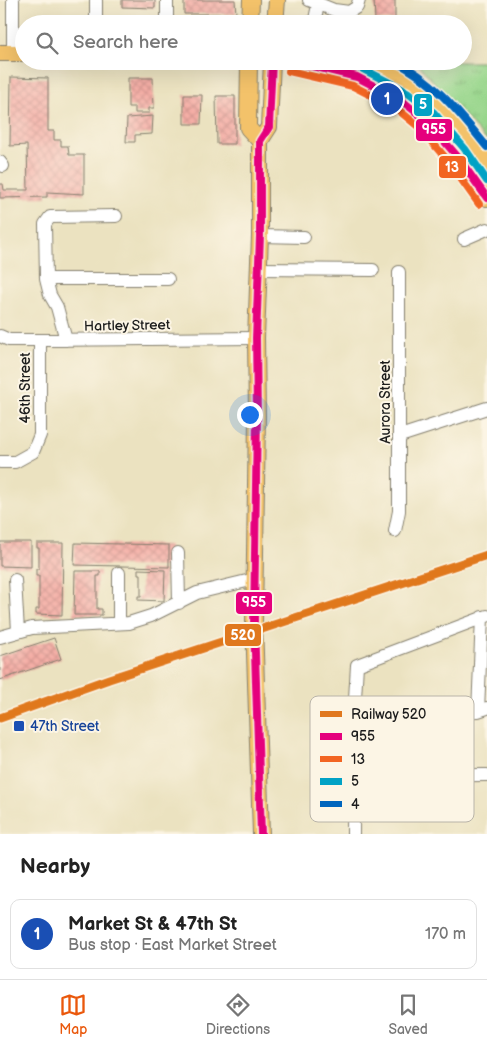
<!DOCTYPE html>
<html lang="en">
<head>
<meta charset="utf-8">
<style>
  :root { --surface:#fff; --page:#f6f6f6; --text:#222; --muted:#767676; --line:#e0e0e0; --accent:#ea580c }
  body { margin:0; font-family:"Balsamiq Sans",sans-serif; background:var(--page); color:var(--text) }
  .you { position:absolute; left:249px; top:414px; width:18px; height:18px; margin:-12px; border:4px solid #fff; border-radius:50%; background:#1a73e8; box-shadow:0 0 0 8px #1a73e833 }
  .badge { display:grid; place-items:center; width:32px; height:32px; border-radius:50%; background:var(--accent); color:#fff; font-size:16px; font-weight:700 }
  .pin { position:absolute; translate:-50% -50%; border:2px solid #fff; box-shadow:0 1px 5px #0006 }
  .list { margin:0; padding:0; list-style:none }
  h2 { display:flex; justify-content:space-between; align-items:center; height:65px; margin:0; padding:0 20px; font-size:21px }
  h2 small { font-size:16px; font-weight:400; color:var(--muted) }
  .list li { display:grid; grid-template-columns:32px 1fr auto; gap:15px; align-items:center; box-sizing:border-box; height:70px; margin:0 10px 10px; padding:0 10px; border:1px solid var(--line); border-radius:10px }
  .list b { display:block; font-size:19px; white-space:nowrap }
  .list p { margin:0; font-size:16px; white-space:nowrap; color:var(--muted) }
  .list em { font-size:16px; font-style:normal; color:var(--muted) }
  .icon { flex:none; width:28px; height:28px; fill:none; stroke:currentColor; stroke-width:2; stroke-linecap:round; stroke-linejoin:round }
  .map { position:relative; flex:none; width:487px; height:834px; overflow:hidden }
  .search { position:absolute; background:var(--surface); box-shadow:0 5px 20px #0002; left:15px; right:15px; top:15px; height:55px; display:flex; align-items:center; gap:12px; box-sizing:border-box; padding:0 18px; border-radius:28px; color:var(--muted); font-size:19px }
  .sheet { height:145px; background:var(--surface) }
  nav { display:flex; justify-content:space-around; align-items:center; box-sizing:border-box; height:70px; border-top:1px solid var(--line); background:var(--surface); font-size:14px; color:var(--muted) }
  nav a { display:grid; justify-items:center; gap:2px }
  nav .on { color:var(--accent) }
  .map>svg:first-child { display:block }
</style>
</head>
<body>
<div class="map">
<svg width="487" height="834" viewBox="0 0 487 834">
  <defs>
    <pattern id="grass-tufts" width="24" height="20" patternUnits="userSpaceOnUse" patternTransform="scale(1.25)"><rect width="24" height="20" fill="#97d68b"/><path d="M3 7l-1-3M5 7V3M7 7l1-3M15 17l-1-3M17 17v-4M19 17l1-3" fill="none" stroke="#82b777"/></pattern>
    <pattern id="building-cross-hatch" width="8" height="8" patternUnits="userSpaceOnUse" patternTransform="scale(1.25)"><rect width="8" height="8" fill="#f4aea6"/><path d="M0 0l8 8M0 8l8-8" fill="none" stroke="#d1958e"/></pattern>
  </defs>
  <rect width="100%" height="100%" fill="#fcf5e5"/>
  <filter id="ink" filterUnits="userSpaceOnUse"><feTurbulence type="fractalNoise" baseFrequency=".02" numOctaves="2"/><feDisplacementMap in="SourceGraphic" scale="10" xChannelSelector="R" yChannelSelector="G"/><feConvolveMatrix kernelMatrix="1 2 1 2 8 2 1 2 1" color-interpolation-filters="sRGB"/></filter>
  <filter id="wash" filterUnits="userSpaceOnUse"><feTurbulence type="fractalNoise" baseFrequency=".0096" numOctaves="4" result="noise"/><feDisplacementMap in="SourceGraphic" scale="20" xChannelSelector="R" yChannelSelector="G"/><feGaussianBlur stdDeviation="1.12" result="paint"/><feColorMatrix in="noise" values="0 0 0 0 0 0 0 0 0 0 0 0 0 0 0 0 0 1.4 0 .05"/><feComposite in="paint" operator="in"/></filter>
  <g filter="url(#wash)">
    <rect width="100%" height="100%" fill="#ebe2c0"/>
    <path fill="url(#grass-tufts)" stroke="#5a7954" d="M 416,62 L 487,62 L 487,141 Z"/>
    <g id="blocks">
      <path fill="url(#building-cross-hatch)" d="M 122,0 L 155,0 L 155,8 L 122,7 Z
        M 184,0 L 235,0 L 236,14 L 184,14 Z
        M 374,0 L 395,0 L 395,20 L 375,20 Z
        M 11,77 L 48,78 L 48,131 L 54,131 L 54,140 L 61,140 L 61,146 L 68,146 L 69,155 L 84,155 L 84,194 L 47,192 L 47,197 L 0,198 L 0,184 L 3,184 L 4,190 L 28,190 L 27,145 L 10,146 Z
        M 128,78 L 153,78 L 154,108 L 149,108 L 149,113 L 135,113 L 135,107 L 128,107 Z
        M 184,95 L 202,95 L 201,124 L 184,124 Z
        M 216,96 L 235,96 L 235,144 L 217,144 Z
        M 153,116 L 152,134 L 135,135 L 135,142 L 126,142 L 127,118 Z
        M 0,542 L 31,542 L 31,567 L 0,566 Z
        M 37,543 L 63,543 L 62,615 L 36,614 L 36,609 L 39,609 L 39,576 L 36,576 L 36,569 L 39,569 L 39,548 L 37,548 Z
        M 75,543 L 169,545 L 169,567 L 74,565 Z
        M 138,569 L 165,570 L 164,601 L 138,600 L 138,596 L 141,596 L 141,574 L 138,574 Z
        M 75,571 L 100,571 L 100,576 L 97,576 L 97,609 L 102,609 L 102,615 L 74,615 Z
        M 54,638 L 61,659 L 0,680 L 0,656 Z"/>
    </g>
  </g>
  <g filter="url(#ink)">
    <use href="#blocks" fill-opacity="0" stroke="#847f6e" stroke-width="1"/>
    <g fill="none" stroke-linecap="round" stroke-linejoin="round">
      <g stroke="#847f6e" stroke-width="14">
        <path id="minor" d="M 309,0 L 334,10 L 349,12 L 357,7 L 359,0
          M 96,24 L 96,0
          M 167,24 L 167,0
          M 314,24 L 318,5
          M 13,53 L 13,0
          M 0,162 L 3,166
          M 260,236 L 304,237
          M 464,239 L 487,229
          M 258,269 L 373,270
          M 46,279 L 168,279
          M 0,336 L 9,340 L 40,340 L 256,338
          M 66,340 L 57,307 L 50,295 L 46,279 L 45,224 L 50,217 L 116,216
          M 400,436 L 487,408
          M 0,462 L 15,462 L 33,452 L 40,435 L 40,340
          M 395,531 L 399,511 L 399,272
          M 178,553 L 179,603
          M 119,573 L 119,623
          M 15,580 L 18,631
          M 487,616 L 357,665 L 354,715 L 478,711 L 487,708
          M 0,637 L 32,628 L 129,623 L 151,616 L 197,593 L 255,579
          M 478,711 L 482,617
          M 353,776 L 487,775
          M 353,834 L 354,715"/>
      </g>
      <g stroke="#847f6e" stroke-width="18">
        <path id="major" d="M 250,24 L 251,0
          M 275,24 L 277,0
          M 0,53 L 24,53
          M 249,61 L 248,128 L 260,141
          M 291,61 L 357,77 L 401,100 L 426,120 L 457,156 L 487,198
          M 369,61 L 404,77 L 444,110 L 487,163
          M 261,834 L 254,623 L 257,416 L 256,338 L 260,236 L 260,141 L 269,127 L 272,61"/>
      </g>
      <use href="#minor" stroke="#fff" stroke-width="12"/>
      <use href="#major" stroke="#f3c26a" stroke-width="16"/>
      <g stroke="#fcf5e5" stroke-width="11">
        <path id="bus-1" d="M 292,61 L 357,77 L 401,100 L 426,120 L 457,156 L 487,198
          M 261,834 L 254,623 L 257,416 L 256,338 L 260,236 L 260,141 L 269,127 L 272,61"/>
      </g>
      <g stroke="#fcf5e5" stroke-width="11">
        <path id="bus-2" d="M 289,71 L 353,86 L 396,108 L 419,127 L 449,162 L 479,204"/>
      </g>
      <g stroke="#fcf5e5" stroke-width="11">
        <path id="bus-3" d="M 334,61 L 361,68 L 407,92 L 434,113 L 465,149 L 487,181"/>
      </g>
      <g stroke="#fcf5e5" stroke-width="11">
        <path id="bus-4" d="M 394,61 C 433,79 460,114 487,147"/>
      </g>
      <use href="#bus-1" stroke="#e5007d" stroke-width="8"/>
      <use href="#bus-2" stroke="#f26522" stroke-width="8"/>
      <use href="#bus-3" stroke="#01a2c5" stroke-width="8"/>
      <use href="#bus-4" stroke="#0065bd" stroke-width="8"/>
      <g stroke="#fcf5e5" stroke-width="12">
        <path id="rail-1" d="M 0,718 L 109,679 L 487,555"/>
      </g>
      <use href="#rail-1" stroke="#e0781e" stroke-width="9"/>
    </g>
  </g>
  <rect fill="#1a4fb4" stroke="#fcf5e5" stroke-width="2" x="13" y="720" width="12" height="12" rx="2.5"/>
  <g text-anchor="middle" stroke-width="4" stroke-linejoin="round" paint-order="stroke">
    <g font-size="14" fill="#1c1c1c" stroke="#fcf5e5">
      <text transform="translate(127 325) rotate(-1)" y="5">Hartley Street</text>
      <text transform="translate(25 388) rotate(-90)" y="5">46th Street</text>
      <text transform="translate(385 402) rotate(-90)" y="5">Aurora Street</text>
    </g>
    <g font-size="14" fill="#164399" stroke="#fcf5e5" text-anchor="start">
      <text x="30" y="731">47th Street</text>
    </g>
  </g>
  <rect x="310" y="696" width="164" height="126" rx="8" fill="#fcf5e5" stroke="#b9b4a9" stroke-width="1"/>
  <rect x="320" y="711" width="22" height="6" fill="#e0781e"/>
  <rect x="320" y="733" width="22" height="7" fill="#e5007d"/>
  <rect x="320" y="756" width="22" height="6" fill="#f26522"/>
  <rect x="320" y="778" width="22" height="7" fill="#01a2c5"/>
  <rect x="320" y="801" width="22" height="6" fill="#0065bd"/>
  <g font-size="14" fill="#1c1c1c">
    <text x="351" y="719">Railway 520</text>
    <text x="351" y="741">955</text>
    <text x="351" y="764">13</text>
    <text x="351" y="786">5</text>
    <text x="351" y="809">4</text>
  </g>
  <g stroke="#fcf5e5" stroke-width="2">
    <rect x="413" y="93" width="20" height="24" rx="5" fill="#01a2c5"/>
    <rect x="415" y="118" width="38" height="24" rx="5" fill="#e5007d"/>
    <rect x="438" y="155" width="29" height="24" rx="5" fill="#f26522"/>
    <rect x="235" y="591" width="38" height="24" rx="5" fill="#e5007d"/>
    <rect x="224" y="623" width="38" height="24" rx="5" fill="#e0781e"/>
  </g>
  <g font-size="14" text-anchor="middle" font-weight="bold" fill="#fff">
    <text x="423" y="109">5</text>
    <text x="434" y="134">955</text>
    <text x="452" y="172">13</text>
    <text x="254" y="607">955</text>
    <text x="243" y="640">520</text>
  </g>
</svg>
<div class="you"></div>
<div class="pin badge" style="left:387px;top:99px;background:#1a4fb4">1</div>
<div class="search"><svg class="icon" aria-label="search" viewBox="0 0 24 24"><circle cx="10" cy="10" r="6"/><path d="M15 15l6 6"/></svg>Search here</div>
</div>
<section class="sheet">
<h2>Nearby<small></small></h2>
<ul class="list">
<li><span class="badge" style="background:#1a4fb4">1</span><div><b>Market St &amp; 47th St</b><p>Bus stop · East Market Street</p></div><em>170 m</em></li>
</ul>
</section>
<nav>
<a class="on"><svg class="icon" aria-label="map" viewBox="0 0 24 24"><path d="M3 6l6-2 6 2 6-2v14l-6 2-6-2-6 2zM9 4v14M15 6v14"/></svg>Map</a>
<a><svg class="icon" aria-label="directions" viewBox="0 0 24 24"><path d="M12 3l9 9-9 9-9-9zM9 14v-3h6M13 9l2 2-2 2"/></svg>Directions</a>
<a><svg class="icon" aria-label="saved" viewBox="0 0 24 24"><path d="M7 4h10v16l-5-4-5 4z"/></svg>Saved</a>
</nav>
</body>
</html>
